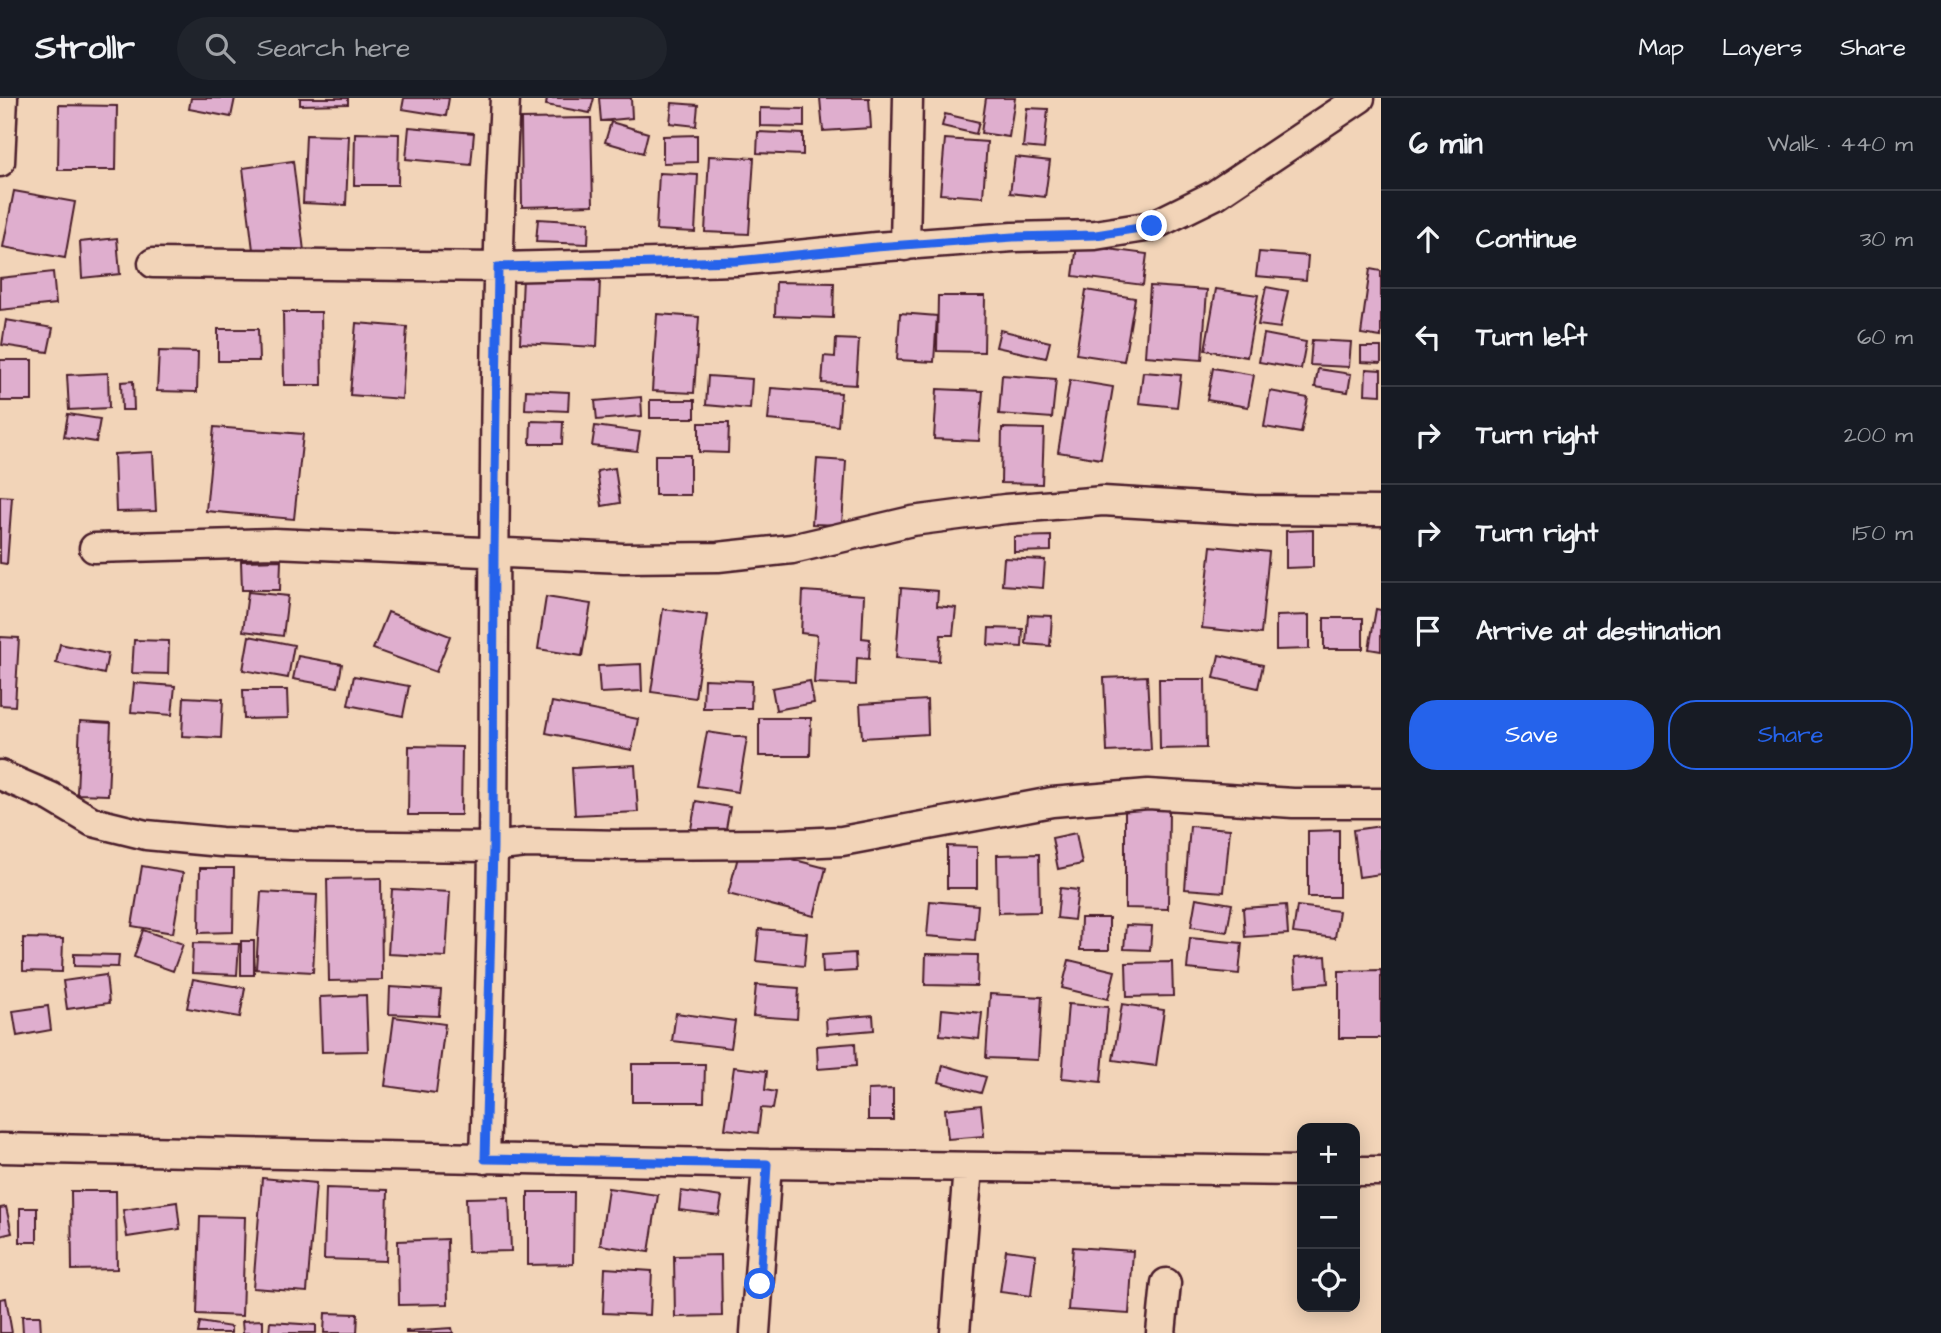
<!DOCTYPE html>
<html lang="en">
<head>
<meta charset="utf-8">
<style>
  :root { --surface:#171b24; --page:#20242c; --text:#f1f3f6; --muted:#9ea1a6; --line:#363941; --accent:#2563eb }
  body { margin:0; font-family:"Architects Daughter",sans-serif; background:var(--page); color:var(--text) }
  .controls { position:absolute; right:21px; bottom:21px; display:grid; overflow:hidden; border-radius:14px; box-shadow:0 4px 18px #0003 }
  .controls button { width:63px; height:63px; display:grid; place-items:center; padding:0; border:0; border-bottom:2px solid var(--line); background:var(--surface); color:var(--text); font:35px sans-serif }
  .stop { position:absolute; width:21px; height:21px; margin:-16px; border:5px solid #2563eb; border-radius:50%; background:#fff }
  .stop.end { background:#2563eb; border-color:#fff; box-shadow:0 2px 7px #0008 }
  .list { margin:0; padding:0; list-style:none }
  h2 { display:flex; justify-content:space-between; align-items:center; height:91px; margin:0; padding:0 28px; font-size:30px }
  h2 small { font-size:23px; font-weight:400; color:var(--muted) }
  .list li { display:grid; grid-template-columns:46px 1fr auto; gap:21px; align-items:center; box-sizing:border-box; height:98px; padding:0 28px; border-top:2px solid var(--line) }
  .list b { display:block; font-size:26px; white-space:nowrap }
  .list em { font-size:23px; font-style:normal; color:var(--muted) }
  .actions { display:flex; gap:14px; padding:21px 28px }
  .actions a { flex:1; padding:16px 0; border:2px solid var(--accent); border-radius:28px; text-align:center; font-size:24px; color:var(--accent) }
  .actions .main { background:var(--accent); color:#fff }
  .icon { flex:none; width:38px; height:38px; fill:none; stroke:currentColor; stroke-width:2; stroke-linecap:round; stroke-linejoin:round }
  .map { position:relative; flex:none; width:1381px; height:1235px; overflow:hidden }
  header { display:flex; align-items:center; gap:42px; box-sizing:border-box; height:98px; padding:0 35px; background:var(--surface); border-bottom:2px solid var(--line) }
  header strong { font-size:33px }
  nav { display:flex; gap:38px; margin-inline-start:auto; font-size:24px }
  .search { width:490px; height:63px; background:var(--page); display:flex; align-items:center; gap:18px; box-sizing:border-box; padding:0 24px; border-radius:38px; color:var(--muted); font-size:26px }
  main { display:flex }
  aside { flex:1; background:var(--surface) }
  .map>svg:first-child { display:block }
</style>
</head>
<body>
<header>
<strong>Strollr</strong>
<div class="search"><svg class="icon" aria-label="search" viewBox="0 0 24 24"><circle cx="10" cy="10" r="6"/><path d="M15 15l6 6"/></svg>Search here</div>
<nav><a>Map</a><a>Layers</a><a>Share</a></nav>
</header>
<main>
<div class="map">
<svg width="1381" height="1235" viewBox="0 0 1381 1235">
  <rect width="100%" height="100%" fill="#f2d4b8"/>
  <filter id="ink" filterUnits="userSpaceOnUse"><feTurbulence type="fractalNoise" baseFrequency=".0143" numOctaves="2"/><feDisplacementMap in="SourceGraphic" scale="14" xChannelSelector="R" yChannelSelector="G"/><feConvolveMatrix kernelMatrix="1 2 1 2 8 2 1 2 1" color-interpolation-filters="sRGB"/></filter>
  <g filter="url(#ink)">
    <path fill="#dfaece" stroke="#4a1f2b" stroke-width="2" d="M 191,0 L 235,0 L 231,19 L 189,11 Z
      M 300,0 L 348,0 L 348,6 L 300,7 Z
      M 404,0 L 449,0 L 446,18 L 402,11 Z
      M 547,0 L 594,0 L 590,15 L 546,7 Z
      M 599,0 L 631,0 L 632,20 L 601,23 Z
      M 820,0 L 869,0 L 871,30 L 823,33 Z
      M 986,0 L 1015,0 L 1009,39 L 981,35 Z
      M 672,5 L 698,7 L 696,28 L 670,25 Z
      M 59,7 L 117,8 L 116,72 L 58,72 Z
      M 760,10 L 804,11 L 804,29 L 760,28 Z
      M 1027,10 L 1048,11 L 1044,51 L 1023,49 Z
      M 945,16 L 979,24 L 976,36 L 942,28 Z
      M 591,20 L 593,107 L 522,109 L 521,21 Z
      M 611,24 L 648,35 L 643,55 L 605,44 Z
      M 409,29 L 474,35 L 471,67 L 406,61 Z
      M 758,34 L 803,36 L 803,57 L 757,55 Z
      M 355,35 L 399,36 L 398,87 L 354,87 Z
      M 306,37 L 349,38 L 346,107 L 303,105 Z
      M 697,37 L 697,64 L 663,65 L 663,38 Z
      M 945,41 L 987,44 L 983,99 L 940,96 Z
      M 709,58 L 754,60 L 749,136 L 705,134 Z
      M 1015,59 L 1050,63 L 1045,99 L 1010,95 Z
      M 293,63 L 304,153 L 254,160 L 243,70 Z
      M 659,75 L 698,77 L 695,134 L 656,132 Z
      M 14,93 L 75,104 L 65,160 L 3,149 Z
      M 538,121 L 589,124 L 588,146 L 536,144 Z
      M 117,140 L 120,176 L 82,180 L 80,144 Z
      M 1077,147 L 1147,156 L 1143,187 L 1073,178 Z
      M 1259,154 L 1308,158 L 1306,182 L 1256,178 Z
      M 1370,171 L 1381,173 L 1381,239 L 1361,236 Z
      M 53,174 L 56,206 L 0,212 L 0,180 Z
      M 523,180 L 600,183 L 597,249 L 520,245 Z
      M 776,184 L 834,185 L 833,220 L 775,218 Z
      M 1150,188 L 1207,192 L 1202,262 L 1145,258 Z
      M 1266,189 L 1288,193 L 1280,230 L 1258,227 Z
      M 1216,191 L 1258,197 L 1247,259 L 1205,252 Z
      M 1086,192 L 1135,200 L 1124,263 L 1076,256 Z
      M 938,198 L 985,198 L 984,254 L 937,253 Z
      M 283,214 L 321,214 L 322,287 L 284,287 Z
      M 900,215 L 937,218 L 934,264 L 897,262 Z
      M 657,216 L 699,219 L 694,295 L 652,293 Z
      M 6,222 L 53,230 L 48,254 L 2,247 Z
      M 356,225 L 407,229 L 402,301 L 350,297 Z
      M 218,231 L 258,231 L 259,263 L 218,263 Z
      M 1000,232 L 1050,244 L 1046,260 L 996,249 Z
      M 1264,236 L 1306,244 L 1301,271 L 1259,264 Z
      M 836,241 L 859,242 L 856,287 L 822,285 L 824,258 L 835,259 Z
      M 1312,242 L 1351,244 L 1349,269 L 1310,267 Z
      M 1361,249 L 1381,249 L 1381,265 L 1361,264 Z
      M 159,253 L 198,254 L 197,294 L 157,293 Z
      M 0,262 L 32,262 L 32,303 L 0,303 Z
      M 1213,270 L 1254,277 L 1248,309 L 1207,302 Z
      M 1318,271 L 1351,276 L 1348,294 L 1315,289 Z
      M 1366,271 L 1381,272 L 1381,297 L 1365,296 Z
      M 1143,274 L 1181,277 L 1177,309 L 1139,305 Z
      M 108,275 L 109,310 L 69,312 L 67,277 Z
      M 1002,277 L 1056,281 L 1052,320 L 999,316 Z
      M 708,278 L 752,281 L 750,311 L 706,307 Z
      M 1070,282 L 1113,289 L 1101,361 L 1058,354 Z
      M 133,283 L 134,312 L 122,312 L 121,284 Z
      M 771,290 L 841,295 L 838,328 L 768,322 Z
      M 937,291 L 983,293 L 979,343 L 934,341 Z
      M 526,292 L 569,294 L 568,313 L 525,311 Z
      M 1270,293 L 1308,300 L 1301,335 L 1264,329 Z
      M 641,299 L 642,318 L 597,322 L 595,303 Z
      M 650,302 L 695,302 L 695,320 L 650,320 Z
      M 68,316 L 100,321 L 96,344 L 64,339 Z
      M 531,323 L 563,324 L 562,346 L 530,346 Z
      M 699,325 L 729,325 L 728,355 L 699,354 Z
      M 595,328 L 640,334 L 637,353 L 592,348 Z
      M 214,329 L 303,336 L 294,421 L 206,413 Z
      M 1002,330 L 1044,331 L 1042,386 L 1001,385 Z
      M 153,354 L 156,413 L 116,414 L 114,356 Z
      M 655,357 L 690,357 L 690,397 L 655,397 Z
      M 817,361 L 846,363 L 842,427 L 812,426 Z
      M 615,370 L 620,405 L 602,408 L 597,373 Z
      M 0,398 L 12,399 L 7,466 L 0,465 Z
      M 1313,432 L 1313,469 L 1286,470 L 1286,433 Z
      M 1051,438 L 1051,453 L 1014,454 L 1014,439 Z
      M 1211,448 L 1269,454 L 1261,536 L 1202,530 Z
      M 1004,460 L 1045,462 L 1043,490 L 1002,487 Z
      M 281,462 L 280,492 L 242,492 L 241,463 Z
      M 901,490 L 938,493 L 937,508 L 956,510 L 953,537 L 941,537 L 939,563 L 896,560 Z
      M 803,493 L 864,497 L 862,540 L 870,541 L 869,561 L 857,560 L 856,587 L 814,585 L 817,537 L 801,535 Z
      M 248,494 L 288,498 L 283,538 L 243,533 Z
      M 546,499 L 591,506 L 582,558 L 538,551 Z
      M 663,511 L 707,517 L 695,600 L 651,594 Z
      M 1376,511 L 1381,512 L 1381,553 L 1369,551 Z
      M 388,514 L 450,538 L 436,574 L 373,551 Z
      M 1028,517 L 1052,518 L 1050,548 L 1026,546 Z
      M 1309,517 L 1309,551 L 1276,552 L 1276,518 Z
      M 1324,520 L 1363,520 L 1363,551 L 1324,551 Z
      M 989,530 L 1023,531 L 1022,549 L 988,547 Z
      M 249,538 L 294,547 L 288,580 L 243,572 Z
      M 0,539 L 19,540 L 15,608 L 0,607 Z
      M 134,542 L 169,543 L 168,576 L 132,575 Z
      M 60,546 L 108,556 L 104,576 L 56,565 Z
      M 1219,557 L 1263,567 L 1258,590 L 1214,580 Z
      M 298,558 L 342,566 L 338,589 L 293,581 Z
      M 641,566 L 642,593 L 600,595 L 598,568 Z
      M 354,578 L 409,588 L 403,618 L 348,607 Z
      M 1147,578 L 1151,652 L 1107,654 L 1104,580 Z
      M 704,581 L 752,583 L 751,610 L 703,610 Z
      M 1159,581 L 1205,581 L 1206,650 L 1160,651 Z
      M 810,583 L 814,605 L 776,612 L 772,590 Z
      M 134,585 L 175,588 L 172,617 L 131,614 Z
      M 243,592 L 287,592 L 288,620 L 244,621 Z
      M 184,599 L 223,601 L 221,640 L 182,638 Z
      M 927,602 L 928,636 L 862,640 L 860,606 Z
      M 552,604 L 638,621 L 632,652 L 546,635 Z
      M 759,620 L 811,620 L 810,658 L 759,658 Z
      M 80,623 L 111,625 L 108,697 L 77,696 Z
      M 707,634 L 747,640 L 738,694 L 697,688 Z
      M 409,648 L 462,649 L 461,717 L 408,717 Z
      M 635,667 L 638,714 L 575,717 L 572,670 Z
      M 696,703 L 730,709 L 725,736 L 691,731 Z
      M 1125,710 L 1169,710 L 1168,811 L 1125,810 Z
      M 1190,728 L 1230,731 L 1224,794 L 1185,791 Z
      M 1381,728 L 1381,776 L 1359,779 L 1353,732 Z
      M 1339,732 L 1339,799 L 1308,799 L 1308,733 Z
      M 1076,735 L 1082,766 L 1058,771 L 1052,740 Z
      M 741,748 L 826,770 L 814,818 L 728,796 Z
      M 947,748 L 977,749 L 977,790 L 947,790 Z
      M 1039,756 L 1040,814 L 998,815 L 997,757 Z
      M 142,768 L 183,775 L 173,835 L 132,828 Z
      M 200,770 L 234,770 L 233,834 L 199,835 Z
      M 381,780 L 382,882 L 329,883 L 327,781 Z
      M 1060,790 L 1078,792 L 1074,822 L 1057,820 Z
      M 392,791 L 450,794 L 446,859 L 388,856 Z
      M 261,794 L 317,797 L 313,874 L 256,871 Z
      M 1196,800 L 1232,806 L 1227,834 L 1191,829 Z
      M 930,803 L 978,807 L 975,842 L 927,838 Z
      M 1286,807 L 1288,836 L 1245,839 L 1243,810 Z
      M 1297,808 L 1339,813 L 1335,840 L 1293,835 Z
      M 1081,820 L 1109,820 L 1109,852 L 1080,852 Z
      M 1126,827 L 1152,828 L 1150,852 L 1124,851 Z
      M 759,831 L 807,835 L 804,868 L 756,863 Z
      M 143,832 L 183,846 L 173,873 L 134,859 Z
      M 23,840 L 63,841 L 62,874 L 23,873 Z
      M 1190,840 L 1242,845 L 1239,876 L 1187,871 Z
      M 241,843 L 254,843 L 254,877 L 241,877 Z
      M 193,845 L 239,846 L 237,877 L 192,875 Z
      M 855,855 L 856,873 L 823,875 L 822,857 Z
      M 74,856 L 119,857 L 118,869 L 74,868 Z
      M 926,856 L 978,857 L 977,888 L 925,887 Z
      M 1326,858 L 1328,885 L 1296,888 L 1294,860 Z
      M 1069,862 L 1115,873 L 1108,901 L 1062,890 Z
      M 1172,864 L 1173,898 L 1127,899 L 1126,865 Z
      M 1381,872 L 1381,940 L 1339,940 L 1339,873 Z
      M 106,877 L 109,905 L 67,911 L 63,883 Z
      M 193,881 L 245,890 L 240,919 L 187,910 Z
      M 756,887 L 799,890 L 797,921 L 753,918 Z
      M 390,889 L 441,892 L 439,918 L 389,916 Z
      M 990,896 L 1042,899 L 1038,962 L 986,960 Z
      M 366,897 L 368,953 L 322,954 L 320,899 Z
      M 1068,906 L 1108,909 L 1101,984 L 1062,980 Z
      M 1122,906 L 1164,912 L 1156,968 L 1113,962 Z
      M 48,908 L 51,932 L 17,938 L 13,913 Z
      M 942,911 L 982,915 L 979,941 L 940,937 Z
      M 676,915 L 735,923 L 731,950 L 672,943 Z
      M 873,917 L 874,932 L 827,936 L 826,921 Z
      M 394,919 L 445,926 L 436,995 L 385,988 Z
      M 855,945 L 856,968 L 818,971 L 817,948 Z
      M 632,966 L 705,966 L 704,1004 L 632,1004 Z
      M 943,967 L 986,979 L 981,995 L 939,984 Z
      M 734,969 L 767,973 L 765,992 L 776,994 L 773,1011 L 761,1010 L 758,1035 L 725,1031 Z
      M 893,991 L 893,1022 L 868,1022 L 868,992 Z
      M 981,1007 L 984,1038 L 948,1041 L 945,1011 Z
      M 262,1080 L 316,1085 L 307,1194 L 253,1190 Z
      M 326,1090 L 388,1092 L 386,1163 L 324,1161 Z
      M 608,1090 L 658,1097 L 649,1154 L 600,1147 Z
      M 71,1093 L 116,1093 L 117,1171 L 72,1172 Z
      M 681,1093 L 722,1099 L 719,1117 L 679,1112 Z
      M 528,1094 L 574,1094 L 573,1166 L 528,1167 Z
      M 509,1099 L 511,1153 L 468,1154 L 466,1100 Z
      M 177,1104 L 180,1131 L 127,1139 L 123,1112 Z
      M 6,1109 L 12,1135 L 0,1138 L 0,1110 Z
      M 20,1110 L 37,1110 L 37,1144 L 20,1144 Z
      M 200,1118 L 245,1119 L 242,1218 L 197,1216 Z
      M 447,1141 L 448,1206 L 399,1207 L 398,1143 Z
      M 1073,1149 L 1133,1153 L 1129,1216 L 1068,1212 Z
      M 1006,1152 L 1036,1156 L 1031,1198 L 1000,1194 Z
      M 721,1157 L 722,1218 L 675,1219 L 674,1158 Z
      M 605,1170 L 652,1173 L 650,1217 L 603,1215 Z
      M 6,1200 L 12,1235 L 0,1235 L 0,1201 Z
      M 325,1215 L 358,1216 L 357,1235 L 324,1235 Z
      M 22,1218 L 40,1218 L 41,1235 L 23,1235 Z
      M 263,1222 L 263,1235 L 243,1235 L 242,1223 Z
      M 200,1224 L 231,1229 L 231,1235 L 198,1235 Z
      M 270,1224 L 316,1227 L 316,1235 L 269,1235 Z
      M 452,1230 L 453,1235 L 406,1235 L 406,1233 Z"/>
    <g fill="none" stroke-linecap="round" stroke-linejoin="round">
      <g stroke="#4a1f2b" stroke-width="33">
        <path id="minor" d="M 0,64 L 3,0
          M 905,148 L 908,0
          M 153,165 L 498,169 L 737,163 L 876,149 L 1013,139 L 1095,137 L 1152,128 L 1215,97 L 1360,0
          M 94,450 L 274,445 L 624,460 L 718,459 L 792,451 L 912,423 L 1005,411 L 1103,403 L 1253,412 L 1381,413
          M 0,677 L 51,699 L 93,724 L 146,737 L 221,744 L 291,747 L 493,749 L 526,745 L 624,747 L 780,746 L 842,743 L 1052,704 L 1148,696 L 1293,705 L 1381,705
          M 0,1050 L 767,1066 L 1302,1073
          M 485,1061 C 488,957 492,852 493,747 C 495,498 492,249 505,0
          M 1355,1073 L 1381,1073
          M 755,1235 L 767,1066
          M 955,1235 L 968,1069
          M 1161,1235 L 1166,1185"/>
      </g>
      <use href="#minor" stroke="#f2d4b8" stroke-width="28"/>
    </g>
  </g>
  <g fill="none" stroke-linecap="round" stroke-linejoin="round" filter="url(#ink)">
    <path stroke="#2563eb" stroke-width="9" d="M 760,1186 L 767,1066 L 485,1061 L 493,749 L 494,453 L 498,169 L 737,163 L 876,149 L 1013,139 L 1096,137 L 1152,128"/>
  </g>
</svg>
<div class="controls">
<button>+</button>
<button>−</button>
<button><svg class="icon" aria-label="locate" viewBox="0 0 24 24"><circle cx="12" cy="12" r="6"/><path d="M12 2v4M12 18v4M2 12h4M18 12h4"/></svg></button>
</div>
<div class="stop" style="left:760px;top:1186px"></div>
<div class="stop end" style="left:1152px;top:128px"></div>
</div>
<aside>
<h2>6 min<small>Walk · 440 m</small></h2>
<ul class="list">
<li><svg class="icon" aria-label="ahead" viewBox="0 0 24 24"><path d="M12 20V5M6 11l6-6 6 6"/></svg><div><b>Continue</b></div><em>30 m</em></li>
<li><svg class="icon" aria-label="left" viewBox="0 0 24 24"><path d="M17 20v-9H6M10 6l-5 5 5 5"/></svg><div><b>Turn left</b></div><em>60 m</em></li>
<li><svg class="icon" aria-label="right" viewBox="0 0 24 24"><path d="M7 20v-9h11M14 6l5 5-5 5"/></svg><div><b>Turn right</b></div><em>200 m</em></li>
<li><svg class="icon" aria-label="right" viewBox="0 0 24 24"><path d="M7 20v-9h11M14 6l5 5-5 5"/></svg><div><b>Turn right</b></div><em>150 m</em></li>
<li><svg class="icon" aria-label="arrive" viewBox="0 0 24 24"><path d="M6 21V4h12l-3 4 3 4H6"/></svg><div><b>Arrive at destination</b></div></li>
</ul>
<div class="actions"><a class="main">Save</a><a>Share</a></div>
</aside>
</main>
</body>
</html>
